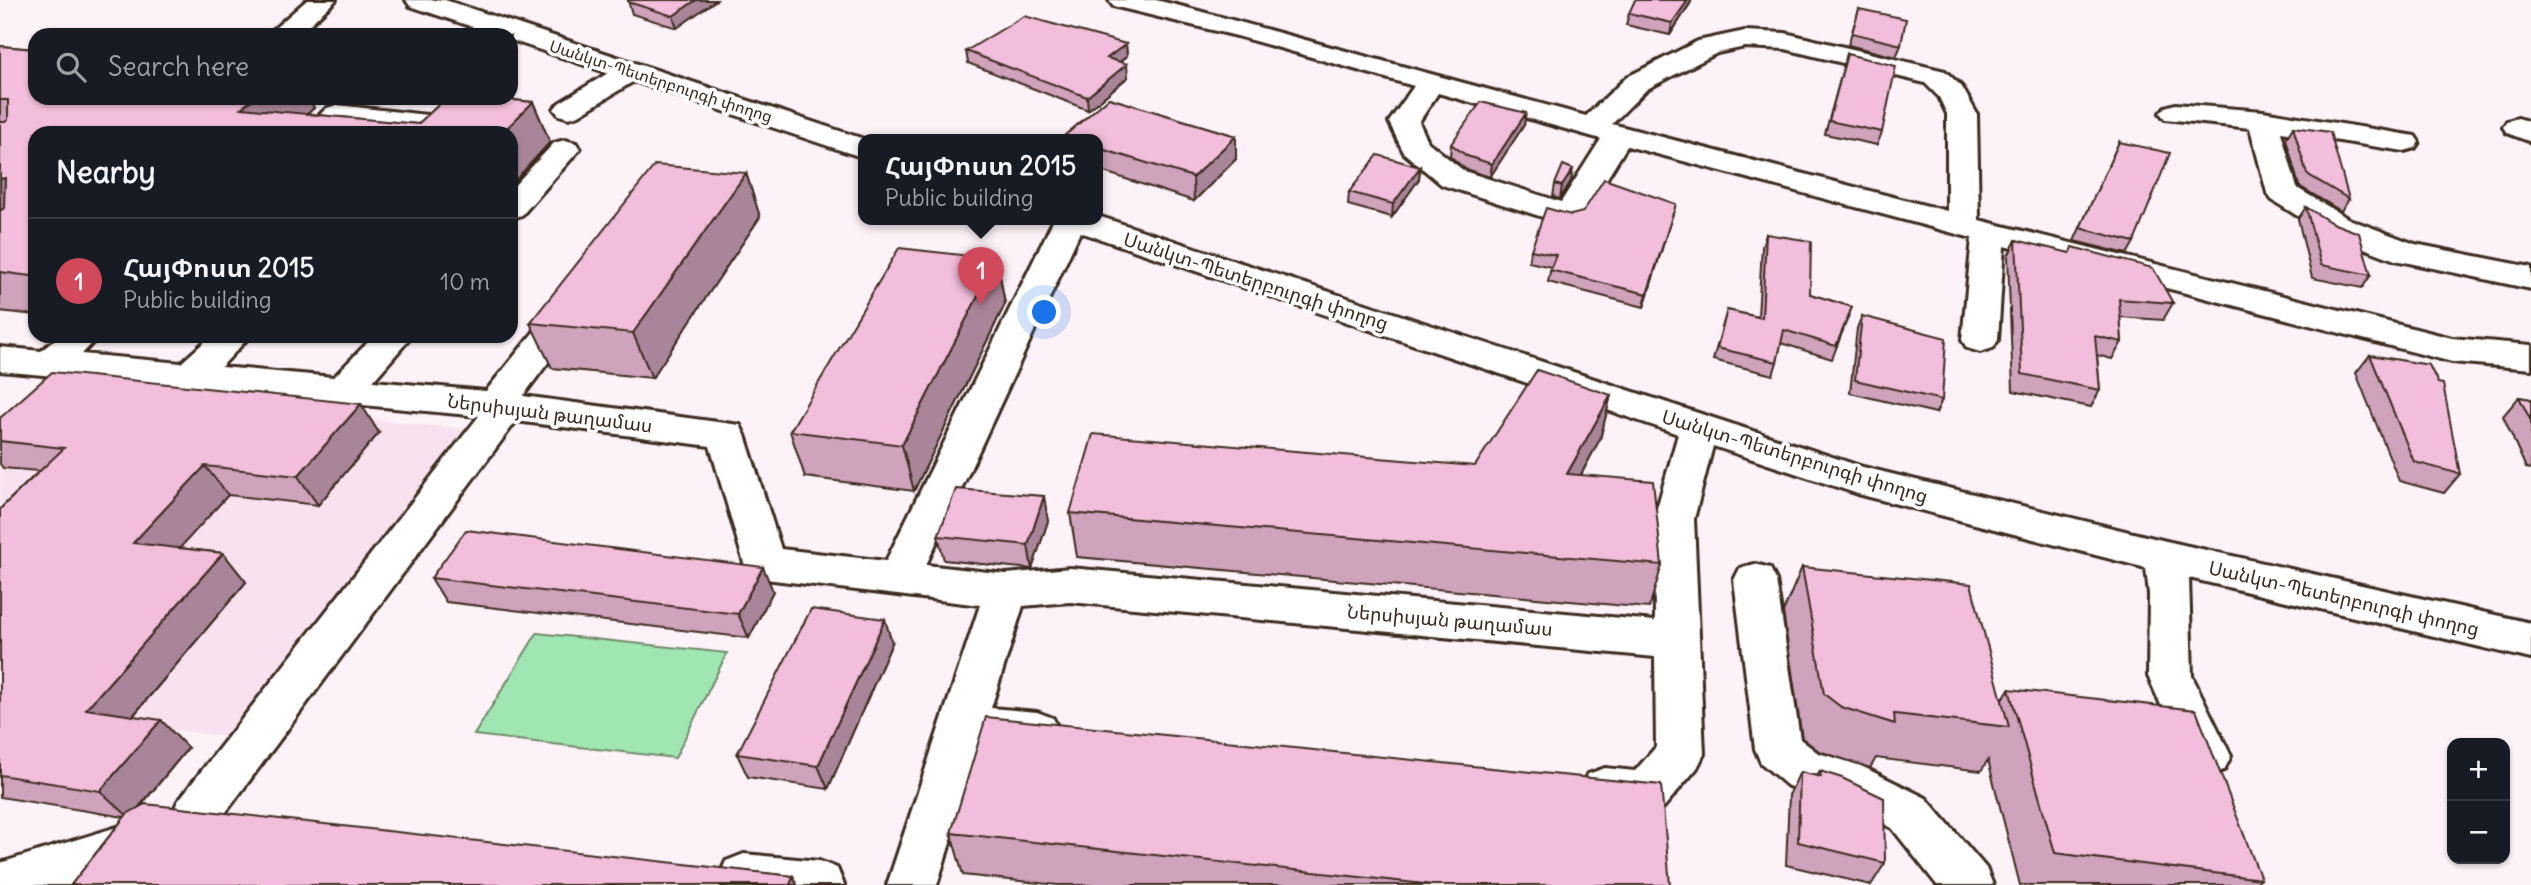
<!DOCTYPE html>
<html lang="en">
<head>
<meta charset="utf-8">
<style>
  :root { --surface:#171b24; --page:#20242c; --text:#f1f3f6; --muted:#9ea1a6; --line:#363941; --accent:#d1495b }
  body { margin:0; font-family:Delius,"Noto Sans Armenian",sans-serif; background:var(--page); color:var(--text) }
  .controls { position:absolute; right:21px; bottom:21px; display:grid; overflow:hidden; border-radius:14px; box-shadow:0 2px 5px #0004 }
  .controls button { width:63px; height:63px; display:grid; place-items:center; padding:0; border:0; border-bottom:2px solid var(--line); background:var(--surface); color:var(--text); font:35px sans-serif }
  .you { position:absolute; left:1045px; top:313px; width:24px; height:24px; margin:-18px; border:5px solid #fff; border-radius:50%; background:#1a73e8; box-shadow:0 0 0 10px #1a73e833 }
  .badge { display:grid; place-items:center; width:46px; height:46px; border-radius:50%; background:var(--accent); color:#fff; font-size:23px; font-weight:700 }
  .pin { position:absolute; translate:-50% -58px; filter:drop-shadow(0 2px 4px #0008) }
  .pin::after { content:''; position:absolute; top:37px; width:24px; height:21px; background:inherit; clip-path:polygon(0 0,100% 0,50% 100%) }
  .popup { position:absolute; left:858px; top:134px; width:245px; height:91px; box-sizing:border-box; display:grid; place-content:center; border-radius:14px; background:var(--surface); filter:drop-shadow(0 2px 5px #0005); font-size:23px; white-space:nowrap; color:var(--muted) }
  .popup b { font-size:26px; color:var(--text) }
  .popup::after { content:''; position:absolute; left:50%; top:100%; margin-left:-14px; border:14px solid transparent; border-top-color:var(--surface) }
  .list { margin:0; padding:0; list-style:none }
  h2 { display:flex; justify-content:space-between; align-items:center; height:91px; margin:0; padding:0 28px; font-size:30px }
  h2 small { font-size:23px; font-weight:400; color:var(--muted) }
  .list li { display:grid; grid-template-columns:46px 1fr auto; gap:21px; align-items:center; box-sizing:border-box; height:126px; padding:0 28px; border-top:2px solid var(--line) }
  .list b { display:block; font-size:26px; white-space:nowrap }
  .list p { margin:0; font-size:23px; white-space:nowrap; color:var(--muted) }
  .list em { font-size:23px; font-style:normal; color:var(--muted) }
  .icon { flex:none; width:38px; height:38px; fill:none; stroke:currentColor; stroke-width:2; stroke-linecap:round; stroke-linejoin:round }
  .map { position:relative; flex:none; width:2531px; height:885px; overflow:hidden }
  .search { position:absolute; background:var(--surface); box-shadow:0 2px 5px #0004; left:28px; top:28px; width:490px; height:77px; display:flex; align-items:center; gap:18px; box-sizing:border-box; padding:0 24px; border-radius:21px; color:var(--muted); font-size:26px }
  .panel { position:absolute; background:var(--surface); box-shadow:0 2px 5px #0004; left:28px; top:126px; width:490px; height:217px; border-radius:21px }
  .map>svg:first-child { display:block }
</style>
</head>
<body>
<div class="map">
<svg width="2531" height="885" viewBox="0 0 2531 885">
  <rect width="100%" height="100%" fill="#fcf2f8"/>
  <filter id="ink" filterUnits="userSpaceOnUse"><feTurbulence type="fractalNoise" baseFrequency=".0143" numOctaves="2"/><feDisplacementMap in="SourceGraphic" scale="14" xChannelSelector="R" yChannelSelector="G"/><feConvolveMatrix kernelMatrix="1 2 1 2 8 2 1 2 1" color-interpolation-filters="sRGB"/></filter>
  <g filter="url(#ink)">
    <path fill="#f9e2ef" d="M 47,385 L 473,430 L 234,738 L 0,707 L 0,427 Z"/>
    <path fill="#a0e6b2" stroke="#6e8868" stroke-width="2" d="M 537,633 L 727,653 L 675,758 L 474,735 Z"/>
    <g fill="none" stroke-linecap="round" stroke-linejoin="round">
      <g stroke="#3b2a1e" stroke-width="6">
        <path id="minor" d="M 307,0 L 336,0 L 298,35 L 267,35 Z
          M 406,0 L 445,0 L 864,139 L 864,158 L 634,81 L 579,115 L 569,118 L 559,115 L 554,109 L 559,103 L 608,73 L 511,40 L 511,35 L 497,35 L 410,6 Z
          M 1109,0 L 1156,0 L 1184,7 L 1586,116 L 1627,77 L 1698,41 L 1745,31 L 1785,33 L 1945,71 L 1962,87 L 1977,114 L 1979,220 L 2452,338 L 2531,345 L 2531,369 L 2452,362 L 2004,246 L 1998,340 L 1993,348 L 1980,352 L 1967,348 L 1962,340 L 1972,238 L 1627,146 L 1580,222 L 1569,225 L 1558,222 L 1442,185 L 1404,153 L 1389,122 L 1414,86 L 1237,36 L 1113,6 ZM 1745,47 L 1785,49 L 1925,83 L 1939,97 L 1947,114 L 1947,211 L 1612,124 L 1647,89 L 1717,53 ZM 1438,93 L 1601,139 L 1561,202 L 1464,171 L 1428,142 L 1419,122 Z
          M 2175,104 L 2263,111 L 2415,136 L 2419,142 L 2415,148 L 2404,151 L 2281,132 L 2297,188 L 2349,219 L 2415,244 L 2531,267 L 2531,289 L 2395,260 L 2325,233 L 2272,200 L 2267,193 L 2250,128 L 2165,119 L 2160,113 L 2165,107 Z
          M 337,105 L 436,116 L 447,119 L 451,125 L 451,133 L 421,133 L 344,124 L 333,133 L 300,133 L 327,108 Z
          M 2518,118 L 2531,122 L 2531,142 L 2507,133 L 2503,127 L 2507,121 Z
          M 565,140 L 576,143 L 580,149 L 522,215 L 511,218 L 511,189 L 554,143 Z
          M 1098,216 L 1863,467 L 2166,541 L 2531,623 L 2531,659 L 2189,578 L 2192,676 L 2231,756 L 2224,770 L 2207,776 L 2190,770 L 2148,676 L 2149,594 L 2146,568 L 1858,494 L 1713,446 L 1694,519 L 1704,754 L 1697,768 L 1663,808 L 1646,814 L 1605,810 L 1588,804 L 1581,789 L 1588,774 L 1605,768 L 1635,771 L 1656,747 L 1655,657 L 1070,602 L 1023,606 L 991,708 L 1037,712 L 1053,718 L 1060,732 L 1053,746 L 1037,752 L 980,746 L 937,885 L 887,885 L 980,605 L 765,579 L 750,574 L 744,563 L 710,446 L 516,421 L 212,831 L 195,838 L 178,831 L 171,816 L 178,801 L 479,416 L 0,371 L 0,347 L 41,351 L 59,336 L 99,336 L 82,354 L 181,363 L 211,336 L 250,336 L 221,367 L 334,377 L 374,336 L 412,336 L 373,381 L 486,391 L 562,297 L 574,294 L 586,297 L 591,305 L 523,396 L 740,425 L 745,435 L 781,549 L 886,561 L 1054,219 L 1098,219 ZM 1080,232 L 1678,434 L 1654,519 L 1655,621 L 1070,568 L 1006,574 L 926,565 Z
          M 1755,564 L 1770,568 L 1776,580 L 1800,739 L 1818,753 L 1857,764 L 1926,798 L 1986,868 L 1993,885 L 1937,885 L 1892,828 L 1831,798 L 1788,786 L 1761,763 L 1755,749 L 1734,580 L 1740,568 Z
          M 143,819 L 160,825 L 168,841 L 160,857 L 77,885 L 0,885 L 0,863 Z
          M 744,854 L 819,861 L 837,868 L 844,885 L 722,885 L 719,877 L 726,861 Z"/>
      </g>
      <use href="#minor" fill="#fff" fill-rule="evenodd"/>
    </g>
    <path fill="#d0a3bc" stroke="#3b2a1e" stroke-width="2" d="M 628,0 L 716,0 L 677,28 L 632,14 Z
      M 1690,4 L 1670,35 L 1626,25 L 1629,13 Z
      M 1859,9 L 1901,45 L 1896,57 L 1848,45 Z
      M 1126,44 L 1127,56 L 1119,62 L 1128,77 L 1088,110 L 968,63 L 966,51 Z
      M 0,46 L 35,49 L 35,98 L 309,98 L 314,108 L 307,114 L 418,124 L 446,98 L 492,98 L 533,102 L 550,142 L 511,185 L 511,133 L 35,133 L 35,315 L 0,311 Z
      M 1847,54 L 1882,132 L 1877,145 L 1825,134 Z
      M 1109,98 L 1236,136 L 1236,159 L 1194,201 L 1098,170 L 1098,139 L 1064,139 L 1063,137 Z
      M 1524,125 L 1490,177 L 1465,169 L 1450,156 L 1451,144 Z
      M 2293,127 L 2349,199 L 2341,211 L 2299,186 L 2286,139 Z
      M 2119,142 L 2134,242 L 2127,254 L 2074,241 Z
      M 1420,167 L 1419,179 L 1392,217 L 1348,205 L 1349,192 Z
      M 746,173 L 760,217 L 652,378 L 552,368 L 530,323 Z
      M 1571,181 L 1560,199 L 1553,197 L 1555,184 Z
      M 2306,207 L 2371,275 L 2362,288 L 2312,278 L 2298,219 Z
      M 1571,215 L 1672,216 L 1644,307 L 1548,282 L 1551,267 L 1529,262 L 1531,250 Z
      M 1766,234 L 1810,294 L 1852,307 L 1832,359 L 1781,343 L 1777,362 L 1773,375 L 1713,360 L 1727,310 L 1758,317 L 1762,247 Z
      M 2016,240 L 2173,303 L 2163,320 L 2120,317 L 2122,342 L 2112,359 L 2097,355 L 2100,390 L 2091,407 L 2013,391 L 2008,256 Z
      M 997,259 L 1005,304 L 914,491 L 805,477 L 790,431 Z
      M 1862,316 L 1942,400 L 1936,413 L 1850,393 L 1857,328 Z
      M 2370,355 L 2460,474 L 2444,493 L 2399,481 L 2356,373 Z
      M 1611,395 L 1600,439 L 1581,475 L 1662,565 L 1649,608 L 1077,557 L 1070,513 L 1475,466 Z
      M 2519,397 L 2531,399 L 2531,469 L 2526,468 L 2503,416 Z
      M 0,418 L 379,433 L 318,505 L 228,495 L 179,548 L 223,553 L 246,582 L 133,716 L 188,748 L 139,808 L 793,876 L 797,885 L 71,885 L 124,817 L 0,797 L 0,509 L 39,471 L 3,468 L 0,464 Z
      M 1048,521 L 1032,569 L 944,560 L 938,536 Z
      M 1802,567 L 2002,700 L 2009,689 L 2261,879 L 2254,885 L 2020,885 L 1988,760 L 1981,771 L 1876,758 L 1870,768 L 1819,751 L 1802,738 L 1783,612 Z
      M 431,578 L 773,591 L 749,638 L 446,602 Z
      M 892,643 L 828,789 L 748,777 L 737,754 Z
      M 1820,771 L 1885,863 L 1871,885 L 1786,865 L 1789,795 L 1800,772 L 1817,776 Z
      M 951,833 L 1670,885 L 1058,885 L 963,875 Z"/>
    <path fill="#a98599" stroke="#3b2a1e" stroke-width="2" d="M 696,0 L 716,0 L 677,28 L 673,16 Z
      M 1688,0 L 1692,0 L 1670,35 L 1672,23 Z
      M 1126,44 L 1127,56 L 1109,71 L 1107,58 Z
      M 1127,64 L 1128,77 L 1088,110 L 1087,97 Z
      M 254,98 L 309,98 L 314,108 L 285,133 L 241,108 Z
      M 533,102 L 550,142 L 511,185 L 511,133 L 502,133 Z
      M 1526,113 L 1524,125 L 1490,177 L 1492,164 Z
      M 1236,136 L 1236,159 L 1194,201 L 1193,177 Z
      M 1420,167 L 1419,179 L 1392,217 L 1393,204 Z
      M 1573,169 L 1571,181 L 1560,199 L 1562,186 Z
      M 746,173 L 760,217 L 652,378 L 633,333 Z
      M 5,178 L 35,218 L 0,240 L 0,179 Z
      M 1676,204 L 1672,216 L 1644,307 L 1647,294 Z
      M 997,259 L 1005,304 L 914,491 L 902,445 Z
      M 1611,395 L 1600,439 L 1558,517 L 1567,474 Z
      M 361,404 L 379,433 L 318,505 L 298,476 Z
      M 205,466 L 228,495 L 158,572 L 133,543 Z
      M 1044,496 L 1048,521 L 1032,569 L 1028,545 Z
      M 223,553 L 246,582 L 115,737 L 86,709 Z
      M 763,567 L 773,591 L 749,638 L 738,614 Z
      M 885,619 L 892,643 L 828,789 L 818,766 Z
      M 161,720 L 188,748 L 130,818 L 100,791 Z
      M 793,876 L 797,885 L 790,885 Z"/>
    <path fill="#f2bedb" stroke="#3b2a1e" stroke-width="2" d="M 628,0 L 696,0 L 673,16 L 628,2 Z
      M 1635,0 L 1688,0 L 1672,23 L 1629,13 Z
      M 1859,9 L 1906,19 L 1901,45 L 1852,33 Z
      M 1024,16 L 1126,44 L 1107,58 L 1127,64 L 1087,97 L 966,51 Z
      M 0,46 L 35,49 L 35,98 L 254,98 L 241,108 L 418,124 L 446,98 L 492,98 L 533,102 L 502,133 L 35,133 L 35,273 L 31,276 L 0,272 L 0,211 L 4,208 L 5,178 L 0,179 L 0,122 L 5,122 L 8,120 L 8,100 L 0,100 Z
      M 1847,54 L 1896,66 L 1882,132 L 1829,121 Z
      M 1109,98 L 1236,136 L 1193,177 L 1098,148 L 1098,139 L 1070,139 L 1063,137 Z
      M 1481,102 L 1526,113 L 1492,164 L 1467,156 L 1451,144 Z
      M 2293,127 L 2330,132 L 2349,199 L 2307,174 Z
      M 2119,142 L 2170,153 L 2134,242 L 2080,228 Z
      M 1378,155 L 1420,167 L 1393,204 L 1349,192 Z
      M 655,165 L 746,173 L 633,333 L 530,323 Z
      M 1563,165 L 1573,169 L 1562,186 L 1555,184 Z
      M 1604,179 L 1676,204 L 1647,294 L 1550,270 L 1556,255 L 1531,250 L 1546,208 L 1571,215 L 1583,212 Z
      M 2306,207 L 2332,223 L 2359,233 L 2371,275 L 2321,265 Z
      M 1766,234 L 1811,241 L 1810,294 L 1852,307 L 1836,346 L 1784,330 L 1777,362 L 1717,348 L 1727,310 L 1762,318 Z
      M 2016,240 L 2070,253 L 2072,247 L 2153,268 L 2173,303 L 2119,299 L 2122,342 L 2095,336 L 2100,390 L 2022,374 Z
      M 899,248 L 997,259 L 902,445 L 790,431 Z
      M 1862,316 L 1946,338 L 1942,400 L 1855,380 Z
      M 2370,355 L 2429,365 L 2438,383 L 2443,384 L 2460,474 L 2414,462 Z
      M 1537,370 L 1611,395 L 1567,474 L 1653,481 L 1662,565 L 1070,513 L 1093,434 L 1475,466 Z
      M 52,372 L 361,404 L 298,476 L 205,466 L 133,543 L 223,553 L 86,709 L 161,720 L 100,791 L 0,775 L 0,509 L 64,448 L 0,441 L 0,418 Z
      M 2519,397 L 2531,399 L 2531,421 Z
      M 956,489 L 1044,496 L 1028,545 L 938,536 Z
      M 466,530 L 763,567 L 738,614 L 431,578 Z
      M 1802,567 L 1971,584 L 2009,727 L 1894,714 L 1895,724 L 1841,707 L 1824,694 Z
      M 811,609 L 885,619 L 818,766 L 737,754 Z
      M 2009,689 L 2196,710 L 2261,879 L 2055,853 Z
      M 986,717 L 1661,785 L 1670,885 L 1434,885 L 951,833 Z
      M 1820,771 L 1842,778 L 1884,798 L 1885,863 L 1798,842 L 1800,772 L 1821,777 Z
      M 145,804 L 793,876 L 790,885 L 71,885 L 127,814 Z"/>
  </g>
  <g text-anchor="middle" stroke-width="7" stroke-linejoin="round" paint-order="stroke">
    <g font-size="16" fill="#3b2a1e" stroke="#fff">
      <text transform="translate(661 81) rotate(18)" y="6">Սանկտ-Պետերբուրգի փողոց</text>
    </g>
    <g font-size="19" fill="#3b2a1e" stroke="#fff">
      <text transform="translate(1256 281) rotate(18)" y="7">Սանկտ-Պետերբուրգի փողոց</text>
      <text transform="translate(550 413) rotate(7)" y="7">Ներսիսյան թաղամաս</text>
      <text transform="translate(1795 456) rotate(17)" y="7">Սանկտ-Պետերբուրգի փողոց</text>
      <text transform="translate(2344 598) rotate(13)" y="7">Սանկտ-Պետերբուրգի փողոց</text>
      <text transform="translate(1450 620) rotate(5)" y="7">Ներսիսյան թաղամաս</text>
    </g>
  </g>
</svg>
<div class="controls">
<button>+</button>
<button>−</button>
</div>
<div class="you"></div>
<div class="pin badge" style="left:981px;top:305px">1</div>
<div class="popup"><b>ՀայՓոստ 2015</b>Public building</div>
<div class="search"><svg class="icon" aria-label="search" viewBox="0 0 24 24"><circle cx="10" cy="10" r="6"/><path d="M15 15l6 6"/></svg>Search here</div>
<section class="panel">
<h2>Nearby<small></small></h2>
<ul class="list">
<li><span class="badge">1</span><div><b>ՀայՓոստ 2015</b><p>Public building</p></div><em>10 m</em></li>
</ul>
</section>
</div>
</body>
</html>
